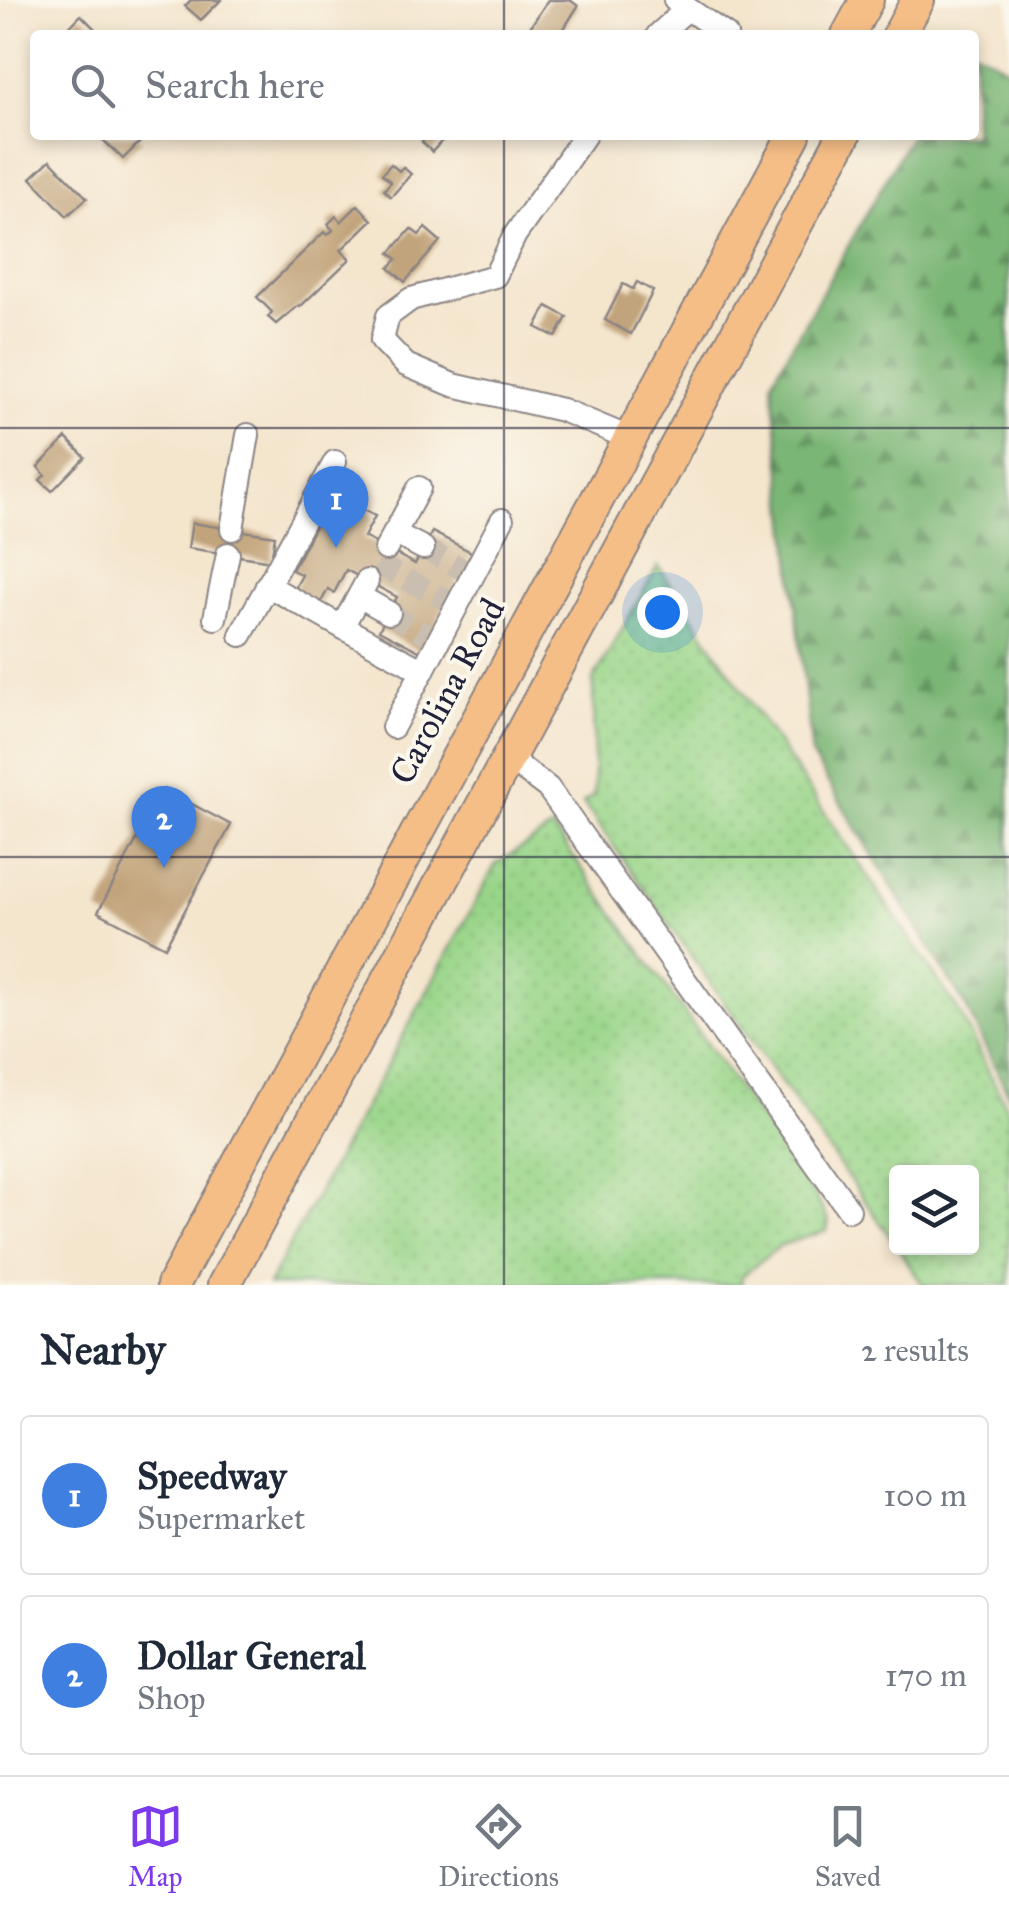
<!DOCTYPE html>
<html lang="en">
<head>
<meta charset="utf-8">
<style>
  :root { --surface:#fff; --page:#f2f2f3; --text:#1f2937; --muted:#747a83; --line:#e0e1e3; --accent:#7c3aed }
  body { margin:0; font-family:"IM FELL Great Primer",serif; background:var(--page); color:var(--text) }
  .controls { position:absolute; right:30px; bottom:30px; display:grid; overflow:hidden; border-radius:10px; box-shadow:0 5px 15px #0003 }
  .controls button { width:90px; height:90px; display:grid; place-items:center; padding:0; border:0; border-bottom:2px solid var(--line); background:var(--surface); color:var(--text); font:50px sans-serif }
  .you { position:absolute; left:662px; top:612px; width:35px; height:35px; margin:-25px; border:8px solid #fff; border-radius:50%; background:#1a73e8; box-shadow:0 0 0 15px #1a73e833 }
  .badge { display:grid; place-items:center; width:65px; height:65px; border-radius:50%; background:var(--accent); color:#fff; font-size:32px; font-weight:700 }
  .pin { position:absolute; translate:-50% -82px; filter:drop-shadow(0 2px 5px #0008) }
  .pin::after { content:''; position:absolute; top:52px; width:35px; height:30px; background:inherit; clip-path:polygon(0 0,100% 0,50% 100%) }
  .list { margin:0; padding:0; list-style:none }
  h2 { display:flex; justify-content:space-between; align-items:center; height:130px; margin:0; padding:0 40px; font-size:42px }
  h2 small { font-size:32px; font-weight:400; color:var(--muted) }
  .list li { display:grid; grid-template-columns:65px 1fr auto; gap:30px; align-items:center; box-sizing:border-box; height:160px; margin:0 20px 20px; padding:0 20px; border:2px solid var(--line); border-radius:10px }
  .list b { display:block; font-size:38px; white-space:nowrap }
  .list p { margin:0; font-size:32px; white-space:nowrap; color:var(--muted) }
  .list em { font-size:32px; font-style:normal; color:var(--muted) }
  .icon { flex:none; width:55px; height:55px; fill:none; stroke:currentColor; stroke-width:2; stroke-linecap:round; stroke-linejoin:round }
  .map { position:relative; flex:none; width:1009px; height:1285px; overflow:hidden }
  .search { position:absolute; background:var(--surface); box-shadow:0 5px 15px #0003; left:30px; right:30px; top:30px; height:110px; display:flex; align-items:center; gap:25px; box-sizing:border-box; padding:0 35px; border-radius:10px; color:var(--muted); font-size:38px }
  .sheet { height:490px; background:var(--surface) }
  nav { display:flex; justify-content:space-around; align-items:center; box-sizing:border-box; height:140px; border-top:2px solid var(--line); background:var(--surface); font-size:28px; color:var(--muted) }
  nav a { display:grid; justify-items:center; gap:5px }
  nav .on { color:var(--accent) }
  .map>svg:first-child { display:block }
</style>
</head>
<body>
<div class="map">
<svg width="1009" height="1285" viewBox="0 0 1009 1285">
  <defs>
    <pattern id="grass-dots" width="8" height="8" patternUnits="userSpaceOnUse" patternTransform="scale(2.5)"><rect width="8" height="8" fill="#99d589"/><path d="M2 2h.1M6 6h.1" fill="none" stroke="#84b777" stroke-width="1.8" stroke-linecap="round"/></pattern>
    <pattern id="forest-firs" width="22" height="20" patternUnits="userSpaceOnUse" patternTransform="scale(2.5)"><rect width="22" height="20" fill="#7ab675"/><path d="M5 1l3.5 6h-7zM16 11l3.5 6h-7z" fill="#649461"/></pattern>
  </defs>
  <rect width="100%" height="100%" fill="#fbf7ec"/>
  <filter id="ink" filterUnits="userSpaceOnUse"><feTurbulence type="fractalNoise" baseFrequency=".01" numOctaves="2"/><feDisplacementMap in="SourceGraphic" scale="20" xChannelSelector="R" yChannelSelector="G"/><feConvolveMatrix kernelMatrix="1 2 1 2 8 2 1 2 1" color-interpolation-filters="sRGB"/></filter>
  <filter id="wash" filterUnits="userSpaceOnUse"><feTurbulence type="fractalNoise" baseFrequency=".0048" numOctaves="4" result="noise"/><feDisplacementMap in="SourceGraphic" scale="40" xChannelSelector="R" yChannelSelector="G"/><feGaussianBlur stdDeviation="2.25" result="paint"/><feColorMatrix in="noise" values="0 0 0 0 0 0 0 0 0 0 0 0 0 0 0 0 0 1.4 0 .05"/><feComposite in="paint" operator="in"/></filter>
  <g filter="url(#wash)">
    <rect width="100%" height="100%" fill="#f4e5cd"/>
    <path fill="url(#grass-dots)" stroke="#5e7c62" stroke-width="2.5" d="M 658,566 L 958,1010 L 1009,1112 L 1009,1285 L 923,1285 L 898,1248 L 972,1248 L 972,1172 L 896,1172 L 896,1245 L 583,803 L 594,795 L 593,680 Z
      M 553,828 L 815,1196 L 829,1221 L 827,1231 L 781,1245 L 742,1276 L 741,1285 L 268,1285 L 496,864 Z"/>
    <path fill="url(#forest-firs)" stroke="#4e6c58" stroke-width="2.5" d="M 974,50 L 1009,68 L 1009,1096 L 965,1005 L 812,756 L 772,381 L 911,135 L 974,135 Z"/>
    <g id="blocks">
      <path fill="#c2a47b" d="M 191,0 L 221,0 L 201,20 L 185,6 Z
        M 548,0 L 570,0 L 578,6 L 560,35 L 525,35 Z
        M 81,15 L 101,35 L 62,35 Z
        M 107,135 L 136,135 L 142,140 L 123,159 L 103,140 Z
        M 428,135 L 447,135 L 432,152 L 422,142 Z
        M 50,160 L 87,198 L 67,216 L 31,178 Z
        M 391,164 L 399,171 L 403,167 L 411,174 L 391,197 L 384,190 L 391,182 L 382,174 Z
        M 358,205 L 372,220 L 341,250 L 350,259 L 300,307 L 299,305 L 276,324 L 268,317 L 272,312 L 257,297 L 324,232 L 327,235 L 333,230 L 328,224 L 336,216 L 341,222 Z
        M 425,228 L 440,241 L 405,282 L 389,268 L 397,259 L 390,253 L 411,229 L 419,235 Z
        M 637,282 L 653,291 L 631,334 L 605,320 L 623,284 L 633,289 Z
        M 547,306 L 567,317 L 556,337 L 536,327 Z
        M 66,438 L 85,457 L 52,491 L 40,480 L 45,475 L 38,467 Z
        M 332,494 L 375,516 L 364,537 L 415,564 L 432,532 L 473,553 L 421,652 L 379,630 L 397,597 L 346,570 L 334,593 L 328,589 L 320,604 L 294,590 L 302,575 L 292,570 Z
        M 192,523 L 275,536 L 271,561 L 188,548 Z
        M 164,789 L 231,825 L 165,947 L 98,912 Z"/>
    </g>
  </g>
  <g filter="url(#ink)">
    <use href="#blocks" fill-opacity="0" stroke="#8b8484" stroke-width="2.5"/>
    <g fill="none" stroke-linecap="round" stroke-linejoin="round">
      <path stroke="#cabeb0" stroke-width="22" stroke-dasharray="22 11" stroke-linecap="butt" d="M 423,548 L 464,570
        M 377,564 L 448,601
        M 389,613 L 430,636"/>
      <g stroke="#8b8484" stroke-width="26">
        <path id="minor" d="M 675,0 L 726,35
          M 658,35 L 687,9
          M 585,135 L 515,235 L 495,276 L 411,299 L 388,316 L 382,340 L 406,365 L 453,385 L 562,410 L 629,438
          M 232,529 L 248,435
          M 394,533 L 423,548
          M 386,549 L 419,488
          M 267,585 L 342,627 L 367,581
          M 359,596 L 389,613
          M 215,618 L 228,554
          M 342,627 L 423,671
          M 241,635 L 335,462
          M 393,727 L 502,520
          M 508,758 L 548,788 L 849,1210"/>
      </g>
      <g stroke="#8b8484" stroke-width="36">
        <path id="highway" d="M 848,35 L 867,0
          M 899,35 L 918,0
          M 173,1285 L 794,135
          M 224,1285 C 431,902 636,518 844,135"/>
      </g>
      <use href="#minor" stroke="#fff" stroke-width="22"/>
      <use href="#highway" stroke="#f6be87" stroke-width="32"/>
    </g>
  </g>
  <path fill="none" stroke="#22223b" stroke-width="2.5" stroke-opacity="0.55" d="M 504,0 L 504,35M 504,135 L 504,1285M 0,428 L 1009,428M 0,857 L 1009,857"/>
  <g text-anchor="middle" stroke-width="8" stroke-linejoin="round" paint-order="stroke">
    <g font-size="35" fill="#22223b" stroke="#fbf7ec">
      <text transform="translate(447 691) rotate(-62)" y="12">Carolina Road</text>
    </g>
  </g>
</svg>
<div class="controls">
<button><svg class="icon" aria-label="layers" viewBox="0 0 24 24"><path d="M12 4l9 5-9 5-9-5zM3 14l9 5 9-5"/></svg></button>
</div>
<div class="you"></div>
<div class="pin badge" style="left:336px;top:548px;background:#3f7fe0">1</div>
<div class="pin badge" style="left:164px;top:868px;background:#3f7fe0">2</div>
<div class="search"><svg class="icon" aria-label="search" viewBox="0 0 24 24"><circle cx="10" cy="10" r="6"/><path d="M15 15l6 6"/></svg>Search here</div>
</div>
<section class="sheet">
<h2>Nearby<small>2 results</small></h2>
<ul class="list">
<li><span class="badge" style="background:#3f7fe0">1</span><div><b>Speedway</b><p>Supermarket</p></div><em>100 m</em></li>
<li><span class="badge" style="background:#3f7fe0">2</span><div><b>Dollar General</b><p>Shop</p></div><em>170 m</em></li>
</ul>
</section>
<nav>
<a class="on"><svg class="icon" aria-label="map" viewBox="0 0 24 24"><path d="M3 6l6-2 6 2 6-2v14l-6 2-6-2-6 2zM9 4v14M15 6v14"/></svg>Map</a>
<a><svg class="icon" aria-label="directions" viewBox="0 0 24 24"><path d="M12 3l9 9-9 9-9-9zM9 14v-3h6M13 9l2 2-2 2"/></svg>Directions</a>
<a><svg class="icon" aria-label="saved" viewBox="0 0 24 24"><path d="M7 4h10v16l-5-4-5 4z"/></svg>Saved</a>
</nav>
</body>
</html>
